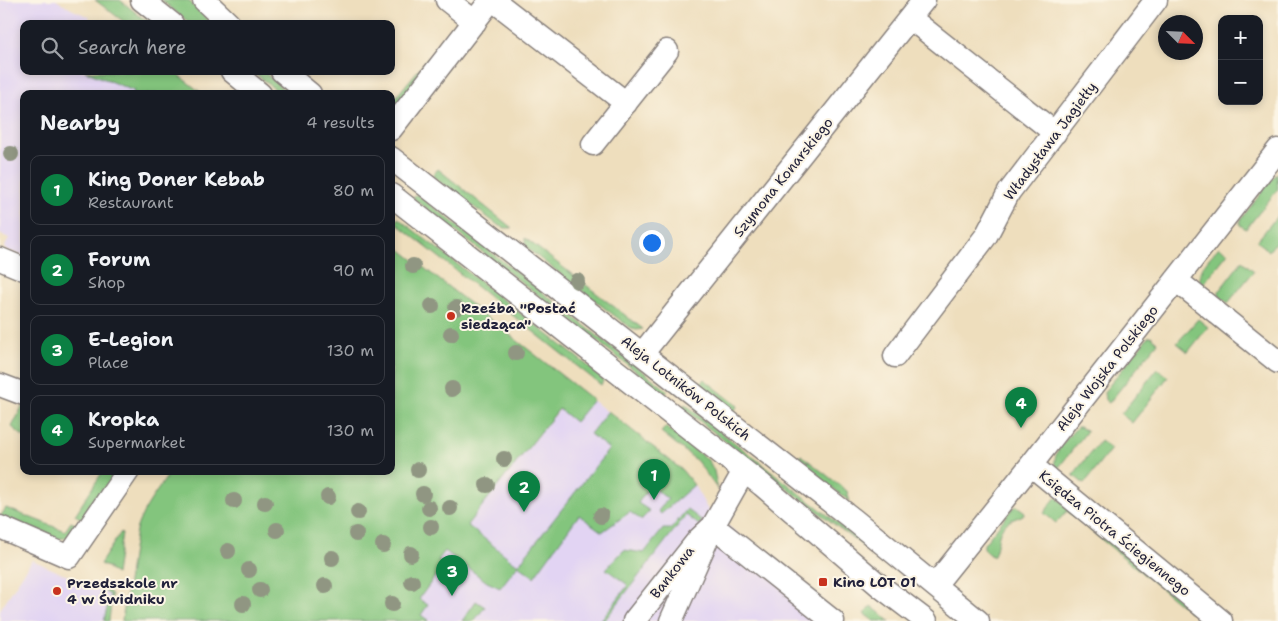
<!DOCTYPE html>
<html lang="en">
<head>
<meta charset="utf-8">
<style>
  :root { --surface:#171b24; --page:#242831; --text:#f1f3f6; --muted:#9ea1a6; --line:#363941; --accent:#0b8043 }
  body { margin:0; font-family:"Shantell Sans",sans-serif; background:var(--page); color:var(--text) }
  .controls { position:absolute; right:15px; top:15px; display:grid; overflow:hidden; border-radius:10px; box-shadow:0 2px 8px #0003 }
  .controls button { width:45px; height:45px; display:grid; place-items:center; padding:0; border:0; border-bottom:1px solid var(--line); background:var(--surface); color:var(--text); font:25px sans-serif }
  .compass { position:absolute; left:1158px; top:15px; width:45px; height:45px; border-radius:50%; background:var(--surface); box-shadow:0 2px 8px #0003; rotate:114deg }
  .you { position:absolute; left:651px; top:242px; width:18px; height:18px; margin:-12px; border:4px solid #fff; border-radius:50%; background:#1a73e8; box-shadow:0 0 0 8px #1a73e833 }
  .badge { display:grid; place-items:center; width:32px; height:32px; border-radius:50%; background:var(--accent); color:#fff; font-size:16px; font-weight:700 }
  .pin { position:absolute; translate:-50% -41px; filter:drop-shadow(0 1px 2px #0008) }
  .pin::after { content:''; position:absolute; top:26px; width:18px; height:15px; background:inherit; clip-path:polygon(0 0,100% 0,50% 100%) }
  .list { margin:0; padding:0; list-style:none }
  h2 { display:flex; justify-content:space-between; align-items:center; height:65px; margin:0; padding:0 20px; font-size:21px }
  h2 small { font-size:16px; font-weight:400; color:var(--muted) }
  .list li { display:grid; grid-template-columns:32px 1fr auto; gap:15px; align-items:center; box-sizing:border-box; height:70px; margin:0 10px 10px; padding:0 10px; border:1px solid var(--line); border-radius:10px }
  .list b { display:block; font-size:19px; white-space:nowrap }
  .list p { margin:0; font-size:16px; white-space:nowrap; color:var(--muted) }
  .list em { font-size:16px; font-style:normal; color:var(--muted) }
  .icon { flex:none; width:28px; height:28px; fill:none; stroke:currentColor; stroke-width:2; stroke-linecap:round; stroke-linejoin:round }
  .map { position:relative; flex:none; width:1278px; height:621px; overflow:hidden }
  .search { position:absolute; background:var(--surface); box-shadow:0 2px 8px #0003; left:20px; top:20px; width:375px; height:55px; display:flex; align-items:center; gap:12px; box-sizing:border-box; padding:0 18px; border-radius:10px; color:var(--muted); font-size:19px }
  .panel { position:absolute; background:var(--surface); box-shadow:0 2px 8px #0003; left:20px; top:90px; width:375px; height:385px; border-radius:10px }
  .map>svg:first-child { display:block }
</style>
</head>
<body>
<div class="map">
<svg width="1278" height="621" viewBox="0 0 1278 621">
  <rect width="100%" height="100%" fill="#fcf5e5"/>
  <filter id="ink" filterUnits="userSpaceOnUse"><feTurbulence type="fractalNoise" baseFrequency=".02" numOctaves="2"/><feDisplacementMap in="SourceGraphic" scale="10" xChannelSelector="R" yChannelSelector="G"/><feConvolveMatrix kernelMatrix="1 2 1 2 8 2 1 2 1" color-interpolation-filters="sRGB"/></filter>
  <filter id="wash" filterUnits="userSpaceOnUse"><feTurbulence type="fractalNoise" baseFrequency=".0096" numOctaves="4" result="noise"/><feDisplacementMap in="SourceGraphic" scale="20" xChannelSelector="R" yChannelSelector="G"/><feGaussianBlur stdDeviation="1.12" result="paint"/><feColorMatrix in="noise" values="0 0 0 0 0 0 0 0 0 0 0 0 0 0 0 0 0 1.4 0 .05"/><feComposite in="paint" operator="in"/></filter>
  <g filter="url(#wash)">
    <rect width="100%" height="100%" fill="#eedebd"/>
    <path fill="#e2d4f3" d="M 0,0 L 56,0 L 73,10 L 90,17 L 87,24 L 24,24 L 24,71 L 85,71 L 134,91 L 133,94 L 24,94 L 24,256 L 4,249 L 9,238 L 0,234 Z
      M 577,388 L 682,470 L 694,485 L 708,510 L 840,616 L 842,621 L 429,621 L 421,615 L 419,599 L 444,565 L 438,560 Z
      M 32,560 L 110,595 L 104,621 L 0,621 L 0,610 Z"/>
    <path fill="#83c57d" stroke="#52745c" d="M 95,0 L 120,0 L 150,24 L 127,24 Z
      M 161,0 L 188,0 L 212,24 L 191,24 Z
      M 428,58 L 432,61 L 391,112 L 391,103 Z
      M 85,71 L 173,71 L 203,94 L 133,94 L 134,91 Z
      M 252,71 L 263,71 L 289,94 L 281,94 Z
      M 438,169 L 512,228 L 505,228 L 498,225 L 432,176 Z
      M 1277,173 L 1278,189 L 1246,229 L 1240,225 L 1240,220 Z
      M 417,194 L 668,391 L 665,394 L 413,198 Z
      M 1278,215 L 1278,239 L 1269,251 L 1257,241 Z
      M 398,218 L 601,376 L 603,381 L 601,385 L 397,224 L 396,221 Z
      M 525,238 L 643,329 L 636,330 L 628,326 L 529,250 L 525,244 Z
      M 391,242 L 593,400 L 575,422 L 559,409 L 467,525 L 518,565 L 609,449 L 590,434 L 608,411 L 682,470 L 694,485 L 661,514 L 658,511 L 668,499 L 650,486 L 638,503 L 650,511 L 641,520 L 630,512 L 602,532 L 579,515 L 534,577 L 518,565 L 500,588 L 487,582 L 445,551 L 438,560 L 444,564 L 419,599 L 428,605 L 421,615 L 429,621 L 122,621 L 136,530 C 143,508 158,490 171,471 L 391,471 Z
      M 1219,247 L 1228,253 L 1201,287 C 1195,270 1209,259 1219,247 Z
      M 1242,261 L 1254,271 L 1228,303 L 1219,296 L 1219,291 Z
      M 1198,319 L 1208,327 L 1188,352 L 1177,343 Z
      M 1151,336 L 1158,342 L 1109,403 L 1105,400 L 1104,392 L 1148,337 Z
      M 1157,369 L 1168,377 L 1132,423 L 1121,414 Z
      M 704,379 L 738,406 L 734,411 L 699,385 Z
      M 685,404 L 893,566 L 892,568 L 780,483 L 770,477 L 682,407 Z
      M 22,407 L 24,407 L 24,437 L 12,427 Z
      M 666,427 L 709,461 L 714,471 L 718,490 L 697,461 L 661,432 Z
      M 1077,427 L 1080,427 L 1087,431 L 1056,471 C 1050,453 1066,440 1077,427 Z
      M 1100,441 L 1111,449 L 1084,484 L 1073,475 Z
      M 801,455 L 847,491 L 850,502 L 798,460 Z
      M 103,471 L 121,471 L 85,521 L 75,515 Z
      M 1056,497 L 1192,607 L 1191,613 L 1067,511 L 1056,523 L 1044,513 Z
      M 1017,506 L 1025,512 L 1023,515 C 1018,518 1012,519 1008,522 C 995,531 1000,545 993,557 L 984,549 L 984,544 L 1012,509 Z
      M 6,508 L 65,531 L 71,522 L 81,527 C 77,531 73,535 68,537 C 51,544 16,524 0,517 Z
      M 687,509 L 702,521 L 699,525 L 686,515 L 604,621 L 601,621 L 628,585 L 606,569 L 624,550 L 644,553 L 663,529 L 671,529 Z
      M 121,532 L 122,533 L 116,574 L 109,570 L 109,568 L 100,564 Z
      M 106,587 L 112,595 L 109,621 L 104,621 L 110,595 L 105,592 Z
      M 476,601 L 485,607 L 474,621 L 462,621 Z
      M 871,606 L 890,621 L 874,621 L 864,614 Z"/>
  </g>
  <g filter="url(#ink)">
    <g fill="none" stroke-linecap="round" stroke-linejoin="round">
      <g stroke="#88807c" stroke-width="25">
        <path id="minor" d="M 142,0 L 172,24
          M 204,0 L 229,24
          M 447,0 L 475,22
          M 493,0 L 626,103
          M 910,18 L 1055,133
          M 232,71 L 260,94
          M 282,71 L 310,94
          M 391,129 L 491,0
          M 593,144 L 667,51
          M 391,158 L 854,520 L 978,621
          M 391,195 L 762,485 L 880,586 L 926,621
          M 0,259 L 24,269
          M 1176,280 L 1278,362
          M 642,354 L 924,0
          M 895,356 L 986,236 L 1009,192 L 1156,0
          M 0,385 L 24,394
          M 1031,465 L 1221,621
          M 0,527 L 69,557 L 128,471
          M 935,585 L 1031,465 L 1278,150
          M 634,621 L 698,540 L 713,526 L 744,471
          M 671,621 L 713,526 L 833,621"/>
      </g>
      <use href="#minor" stroke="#fff" stroke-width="22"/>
    </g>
    <g fill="#909682">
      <circle cx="11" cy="154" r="8"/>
      <circle cx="413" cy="266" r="8"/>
      <circle cx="577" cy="281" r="8"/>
      <circle cx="432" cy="306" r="8"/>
      <circle cx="456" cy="308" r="8"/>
      <circle cx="451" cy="334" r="8"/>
      <circle cx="516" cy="353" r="8"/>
      <circle cx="452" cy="389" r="8"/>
      <circle cx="504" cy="459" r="8"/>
      <circle cx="418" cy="470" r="8"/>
      <circle cx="487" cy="485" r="8"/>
      <circle cx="423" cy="494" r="8"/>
      <circle cx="328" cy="497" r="8"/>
      <circle cx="234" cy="501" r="8"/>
      <circle cx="265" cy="503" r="8"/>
      <circle cx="429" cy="508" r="8"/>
      <circle cx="450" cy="508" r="8"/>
      <circle cx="358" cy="512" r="8"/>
      <circle cx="601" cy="516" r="8"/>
      <circle cx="431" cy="527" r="8"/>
      <circle cx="277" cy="530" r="8"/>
      <circle cx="356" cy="534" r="8"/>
      <circle cx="383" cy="545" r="8"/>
      <circle cx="228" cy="551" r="8"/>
      <circle cx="411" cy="554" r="8"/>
      <circle cx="332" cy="558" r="8"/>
      <circle cx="249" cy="570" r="8"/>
      <circle cx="412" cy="582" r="8"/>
      <circle cx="325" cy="586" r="8"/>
      <circle cx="260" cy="590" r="8"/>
      <circle cx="243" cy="604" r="8"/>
      <circle cx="392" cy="604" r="8"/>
    </g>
  </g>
  <g fill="#c8321e" stroke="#fcf5e5" stroke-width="2">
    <circle cx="451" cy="316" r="5"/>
    <rect x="818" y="577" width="10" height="10" rx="2.5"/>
    <circle cx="57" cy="591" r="5"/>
  </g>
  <g text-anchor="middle" stroke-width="4" stroke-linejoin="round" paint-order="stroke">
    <g font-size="14" fill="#22223b" stroke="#fcf5e5">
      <text transform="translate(1050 141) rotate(-53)" y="5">Władysława Jagiełły</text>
      <text transform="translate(783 177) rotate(-51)" y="5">Szymona Konarskiego</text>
      <text transform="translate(1107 368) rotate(-52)" y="5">Aleja Wojska Polskiego</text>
      <text transform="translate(686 388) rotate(38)" y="5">Aleja Lotników Polskich</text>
      <text transform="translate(1115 533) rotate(39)" y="5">Księdza Piotra Ściegiennego</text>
      <text transform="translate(672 572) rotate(-52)" y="5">Bankowa</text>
    </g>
    <g font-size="14" font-weight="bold" fill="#22223b" stroke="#fcf5e5" text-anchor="start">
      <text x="461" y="313">Rzeźba "Postać<tspan x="461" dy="16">siedząca"</tspan></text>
      <text x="833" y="587">Kino LOT 01</text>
      <text x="67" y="588">Przedszkole nr<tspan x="67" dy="16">4 w Świdniku</tspan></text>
    </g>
  </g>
</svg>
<div class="controls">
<button>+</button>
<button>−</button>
</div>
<svg class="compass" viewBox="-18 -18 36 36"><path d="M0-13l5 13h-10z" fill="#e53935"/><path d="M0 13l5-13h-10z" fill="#9ea1a6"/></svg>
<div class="you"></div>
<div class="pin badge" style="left:654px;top:500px">1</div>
<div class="pin badge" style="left:524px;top:512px">2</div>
<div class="pin badge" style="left:452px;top:596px">3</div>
<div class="pin badge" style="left:1021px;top:428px">4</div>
<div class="search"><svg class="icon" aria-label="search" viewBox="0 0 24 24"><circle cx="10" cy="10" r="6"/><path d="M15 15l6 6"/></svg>Search here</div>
<section class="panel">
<h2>Nearby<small>4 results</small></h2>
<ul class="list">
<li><span class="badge">1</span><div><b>King Doner Kebab</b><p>Restaurant</p></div><em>80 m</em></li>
<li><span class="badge">2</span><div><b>Forum</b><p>Shop</p></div><em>90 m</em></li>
<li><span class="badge">3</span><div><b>E-Legion</b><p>Place</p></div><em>130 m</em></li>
<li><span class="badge">4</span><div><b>Kropka</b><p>Supermarket</p></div><em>130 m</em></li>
</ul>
</section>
</div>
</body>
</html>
